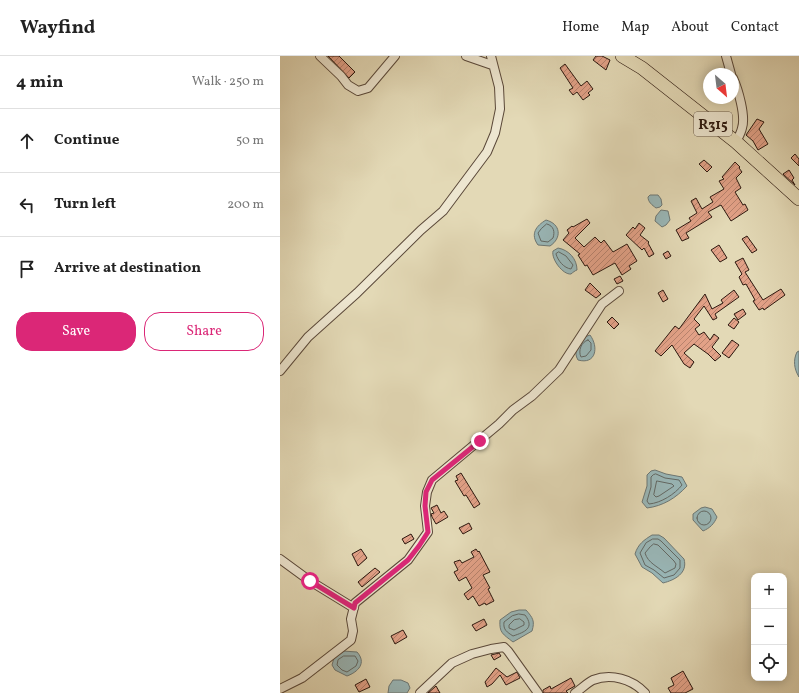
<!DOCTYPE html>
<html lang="en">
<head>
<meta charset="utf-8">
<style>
  :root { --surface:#fff; --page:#f2f2f2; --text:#222; --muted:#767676; --line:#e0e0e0; --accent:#db2777 }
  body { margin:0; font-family:Vollkorn,serif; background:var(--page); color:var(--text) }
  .controls { position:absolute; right:12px; bottom:12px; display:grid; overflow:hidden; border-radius:8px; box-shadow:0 2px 10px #0003 }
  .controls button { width:36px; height:36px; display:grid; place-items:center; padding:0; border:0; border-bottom:1px solid var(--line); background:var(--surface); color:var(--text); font:20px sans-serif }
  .compass { position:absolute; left:423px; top:12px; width:36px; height:36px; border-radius:50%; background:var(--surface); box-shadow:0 2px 10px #0003; rotate:152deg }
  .stop { position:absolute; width:12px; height:12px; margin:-9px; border:3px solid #db2777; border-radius:50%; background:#fff }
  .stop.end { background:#db2777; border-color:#fff; box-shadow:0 1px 4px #0008 }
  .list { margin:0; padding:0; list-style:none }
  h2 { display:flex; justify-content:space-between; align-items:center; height:52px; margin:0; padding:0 16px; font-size:17px }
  h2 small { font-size:13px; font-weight:400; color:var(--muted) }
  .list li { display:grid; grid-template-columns:26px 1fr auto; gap:12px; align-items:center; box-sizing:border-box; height:64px; padding:0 16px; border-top:1px solid var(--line) }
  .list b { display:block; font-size:15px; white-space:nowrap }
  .list em { font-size:13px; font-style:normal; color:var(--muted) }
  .actions { display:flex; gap:8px; padding:12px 16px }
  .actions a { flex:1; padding:9px 0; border:1px solid var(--accent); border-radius:16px; text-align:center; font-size:14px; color:var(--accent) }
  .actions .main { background:var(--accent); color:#fff }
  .icon { flex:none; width:22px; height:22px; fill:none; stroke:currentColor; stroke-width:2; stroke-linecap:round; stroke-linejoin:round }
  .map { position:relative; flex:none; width:519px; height:637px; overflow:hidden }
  header { display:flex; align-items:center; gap:24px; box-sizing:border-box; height:56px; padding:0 20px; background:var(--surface); border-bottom:1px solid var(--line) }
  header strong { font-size:19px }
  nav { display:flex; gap:22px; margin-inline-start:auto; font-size:14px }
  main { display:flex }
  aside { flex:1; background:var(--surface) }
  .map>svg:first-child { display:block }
</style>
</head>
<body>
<header>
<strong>Wayfind</strong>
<nav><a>Home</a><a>Map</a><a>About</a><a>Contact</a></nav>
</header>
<main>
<aside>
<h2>4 min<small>Walk · 250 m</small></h2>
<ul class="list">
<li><svg class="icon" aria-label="ahead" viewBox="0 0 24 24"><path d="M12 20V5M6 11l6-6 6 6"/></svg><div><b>Continue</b></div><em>50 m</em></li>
<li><svg class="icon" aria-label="left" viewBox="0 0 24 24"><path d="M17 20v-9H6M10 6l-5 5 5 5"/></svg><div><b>Turn left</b></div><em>200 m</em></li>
<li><svg class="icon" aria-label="arrive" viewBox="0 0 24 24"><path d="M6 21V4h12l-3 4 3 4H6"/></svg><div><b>Arrive at destination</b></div></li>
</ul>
<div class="actions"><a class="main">Save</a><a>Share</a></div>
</aside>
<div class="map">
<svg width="519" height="637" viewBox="0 0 519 637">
  <defs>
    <pattern id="building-hatch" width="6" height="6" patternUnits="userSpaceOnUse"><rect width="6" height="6" fill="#e2a187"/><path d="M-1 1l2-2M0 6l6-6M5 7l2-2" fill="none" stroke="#b7826d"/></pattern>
  </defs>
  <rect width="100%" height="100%" fill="#e3d9b6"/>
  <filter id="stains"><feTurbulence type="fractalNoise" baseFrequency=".005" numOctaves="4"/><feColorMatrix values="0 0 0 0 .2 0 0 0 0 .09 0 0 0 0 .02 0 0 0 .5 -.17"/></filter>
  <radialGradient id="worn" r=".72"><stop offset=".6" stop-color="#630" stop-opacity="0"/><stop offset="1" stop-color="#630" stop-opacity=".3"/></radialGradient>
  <path fill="#99b7b8" stroke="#6d7774" d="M 370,139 L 378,139 L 381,143 L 382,149 L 380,151 L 376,152 C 372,149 368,146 368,141 Z
    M 381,154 L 388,155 L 390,164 L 386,169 L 382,171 L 375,165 L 376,160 Z
    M 266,164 C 281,168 282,182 270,190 L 258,189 C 250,178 256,170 266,164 Z
    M 278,192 C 289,194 297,203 297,214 C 296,214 292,217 291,218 C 283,219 271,203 273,195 Z
    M 310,279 C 319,291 316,309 298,304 C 293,296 298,289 302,282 Z
    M 519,295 L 519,321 C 514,313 513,304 517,296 Z
    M 375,414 L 386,418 L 402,421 L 407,430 C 396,442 383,450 367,452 L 362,446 L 367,430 L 367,419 L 371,415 Z
    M 425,451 L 432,453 L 437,461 C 434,468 430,472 423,475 L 413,464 L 413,458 L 421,452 Z
    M 372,479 L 379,479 L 384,482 L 404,503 C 408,517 395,524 383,527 L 372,517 L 362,511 L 355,498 C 358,488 364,484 372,479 Z
    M 239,554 L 246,554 C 253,562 255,565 252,575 L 233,586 C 223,578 219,577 220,564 L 231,556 Z
    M 63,595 L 77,596 C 87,607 78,616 67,620 L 55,614 L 52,609 L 54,602 Z
    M 113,624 L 121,624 L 128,627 L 130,632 L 127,637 L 108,637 L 109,630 Z"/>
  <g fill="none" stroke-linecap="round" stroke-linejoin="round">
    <path stroke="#626864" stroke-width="1" d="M 267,168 C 274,170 275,176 273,182 L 268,186 L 261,185 L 258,177 L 261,173 Z
      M 279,196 L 286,200 L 293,209 L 291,213 C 284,212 278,205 276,198 Z
      M 308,284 L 311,287 L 311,294 L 306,300 L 301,301 C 298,295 301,286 308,284 Z
      M 376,418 L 385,422 L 399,424 L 402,429 C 395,438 381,447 369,448 L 367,445 L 371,431 L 371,421 L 373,419 Z
      M 377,425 L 392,428 L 394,430 L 379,440 L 376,441 L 374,439 Z
      M417 462a7 7 0 1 1 14 0a7 7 0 1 1-14 0Z
      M 373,483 L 378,483 L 381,485 L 400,504 L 400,512 L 394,519 L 384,522 L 374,514 L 365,509 L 360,497 L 366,487 Z
      M 374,488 L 378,489 L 394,505 L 396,508 L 395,512 L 385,517 C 377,510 368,507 365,497 L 370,491 Z
      M 239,558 L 245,559 C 255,572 245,576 233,580 C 227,576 223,574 224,566 L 232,560 Z
      M 240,563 L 244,566 L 244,569 L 234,574 L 229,572 L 229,569 L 234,564 Z
      M 64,600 L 75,600 L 78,605 L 76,610 L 67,616 L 62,614 L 57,609 L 58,604 Z"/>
  </g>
  <path fill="url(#building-hatch)" stroke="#2c180f" d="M 48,0 L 59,0 L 75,16 L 69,22 Z
    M 316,0 L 322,0 L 330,4 L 326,14 L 313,4 Z
    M 285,8 L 301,30 L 307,25 L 313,33 L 308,37 L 310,39 L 303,44 L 297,36 L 293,39 L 289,34 L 293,32 L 280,12 Z
    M 477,63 L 484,66 L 479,73 L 488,88 L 478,94 L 473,85 L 466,79 Z
    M 515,98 L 519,103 L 519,110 L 511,102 Z
    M 424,104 L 432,111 L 427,116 L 419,108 Z
    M 455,106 L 460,111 L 459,112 L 462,116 L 456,122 L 461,132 L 455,136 L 463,149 L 465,148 L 468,154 L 451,165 L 441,149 L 439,150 L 428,156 L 432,161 L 406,177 L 409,182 L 402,185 L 396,174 L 411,165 L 409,162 L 417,157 L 411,145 L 416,142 L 422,153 L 433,146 L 430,141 L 444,133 L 439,125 L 444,123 L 442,121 Z
    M 509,114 L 514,122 L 512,124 L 515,129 L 503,118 Z
    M 307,163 L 310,167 L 295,182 L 304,191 L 315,181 L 321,187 L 324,184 L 333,196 L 347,188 L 357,205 L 349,210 L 351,213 L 342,219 L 335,207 L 313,219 L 307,209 L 305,210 L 298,199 L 300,198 L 283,184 L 289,177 L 287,174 L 292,170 L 293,171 Z
    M 359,167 L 365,172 L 360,179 L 369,186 L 368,187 L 374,198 L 369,201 L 364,192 L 362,194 L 346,179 L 353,171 L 355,173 Z
    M 467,180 L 477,194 L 472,197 L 462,183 Z
    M 439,189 L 447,202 L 440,206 L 431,194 Z
    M 388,195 L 391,200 L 386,203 L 383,198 Z
    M 463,202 L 469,214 L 465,216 L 483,244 L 501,233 L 505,239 L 484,254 L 483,252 L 479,254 L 473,245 L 475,244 L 466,228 L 463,229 L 459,221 L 462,218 L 455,206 Z
    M 340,220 L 343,225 L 337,228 L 334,223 Z
    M 310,227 L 321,238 L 316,242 L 305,234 Z
    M 383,234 L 388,243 L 383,246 L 378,237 Z
    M 454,234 L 459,241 L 435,258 L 437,262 L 433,264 L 424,250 L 414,263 L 420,269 L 415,273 L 419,279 L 424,276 L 430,284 L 434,278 L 439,282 L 432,291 L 441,300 L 435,305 L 428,298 L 414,288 L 404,297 L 414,306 L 410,312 L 404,308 L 392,289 L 381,300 L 375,295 L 395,270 L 399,273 L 425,238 L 432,253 L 443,247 L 441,244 Z
    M 463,253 L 466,258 L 458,264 L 454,258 Z
    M 332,261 L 339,268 L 334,273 L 327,266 Z
    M 454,262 L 459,266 L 454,273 L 448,269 Z
    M 452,284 L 459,289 L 449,302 L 442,297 Z
    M 181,417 L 200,448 L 194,452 L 186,439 L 184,440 L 175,425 L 178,424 L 176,420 Z
    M 157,449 L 161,457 L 164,455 L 168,461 L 156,468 L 152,461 L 151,458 L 154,457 L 151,452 Z
    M 189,467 L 192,473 L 183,478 L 179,472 Z
    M 131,478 L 134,483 L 125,488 L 122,483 Z
    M 81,493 L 87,502 L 78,510 L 72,498 Z
    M 196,493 L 198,496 L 199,495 L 210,516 L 203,519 L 210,532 L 208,533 L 214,545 L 206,549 L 205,547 L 199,550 L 193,540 L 188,544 L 184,538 L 192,532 L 186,521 L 179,525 L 174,516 L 178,514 L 174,506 L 180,504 L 182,507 L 194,501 L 191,496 Z
    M 95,512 L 100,516 L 82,531 L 78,526 Z
    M 204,563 L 207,569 L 196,575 L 192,569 Z
    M 123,574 L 127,581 L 115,588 L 111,580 Z
    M 219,597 L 221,600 L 214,604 L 211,599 Z
    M 216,612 L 227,621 L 237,616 L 240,622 L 226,629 L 220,619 L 212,628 L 207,631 L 205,626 Z
    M 403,615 L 413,633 L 405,637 L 391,637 L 388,632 L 394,629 L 391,622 Z
    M 291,622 L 295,630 L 286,635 L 288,637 L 263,637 L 263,634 L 270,630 L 271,633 Z
    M 86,623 L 90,631 L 79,636 L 75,629 Z
    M 156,630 L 160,637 L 148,637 Z"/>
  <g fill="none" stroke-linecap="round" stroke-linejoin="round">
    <g stroke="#5a4839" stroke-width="10">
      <path id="street" d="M 40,0 L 61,20 L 68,29 L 78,35 L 88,32 L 115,0
        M 186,0 L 212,9
        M 446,0 L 451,18
        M 453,22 C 458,33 466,60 462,72 C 461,77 458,82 456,86
        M 0,315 L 28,281 L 77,237 L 141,174 L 163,155 L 207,96 L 215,77 L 220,53 L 219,31 L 211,0
        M 0,503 L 30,525 L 74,552
        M 0,633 L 22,622 L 62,591 L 71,584 L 73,575 L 71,563 L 75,547 L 128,504 L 148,476 L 145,450 L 147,436 L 152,424 L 219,368 L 233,354 L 252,340 L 279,314 L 322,248 L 339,235
        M 140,637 L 172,607 L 192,598 L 211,593 L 224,591 L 228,595 L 258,637
        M 295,637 C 301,633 307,627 313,624 C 331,617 352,623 365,637"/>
    </g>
    <g stroke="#2c180f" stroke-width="14">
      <path id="primary" d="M 342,0 L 362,12 L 456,86 L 519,143"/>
    </g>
    <use href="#street" stroke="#ede6d0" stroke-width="8"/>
    <use href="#primary" stroke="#e3d9b6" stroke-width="13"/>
  </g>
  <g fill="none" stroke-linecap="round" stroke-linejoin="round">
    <path stroke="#db2777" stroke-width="5" d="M 30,525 L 74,552 L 75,547 L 128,504 L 139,490 L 148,476 L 145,450 L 146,436 L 152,424 L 200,385"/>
  </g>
  <g text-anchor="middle" stroke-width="3" stroke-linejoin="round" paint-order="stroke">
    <rect fill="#ede6d0" stroke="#665649" stroke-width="1" x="414" y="56" width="38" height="24" rx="3"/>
    <g font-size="14" font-weight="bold" fill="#2c180f">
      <text x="433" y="73">R315</text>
    </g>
  </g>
  <rect width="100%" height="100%" filter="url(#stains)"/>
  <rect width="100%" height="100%" fill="url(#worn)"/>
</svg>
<div class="controls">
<button>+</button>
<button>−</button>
<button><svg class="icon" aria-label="locate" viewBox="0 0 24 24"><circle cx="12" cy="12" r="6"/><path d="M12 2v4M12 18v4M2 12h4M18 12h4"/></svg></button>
</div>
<svg class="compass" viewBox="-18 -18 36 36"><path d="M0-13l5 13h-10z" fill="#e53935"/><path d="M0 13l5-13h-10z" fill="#767676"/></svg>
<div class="stop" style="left:30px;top:525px"></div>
<div class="stop end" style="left:200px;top:385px"></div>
</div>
</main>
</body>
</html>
